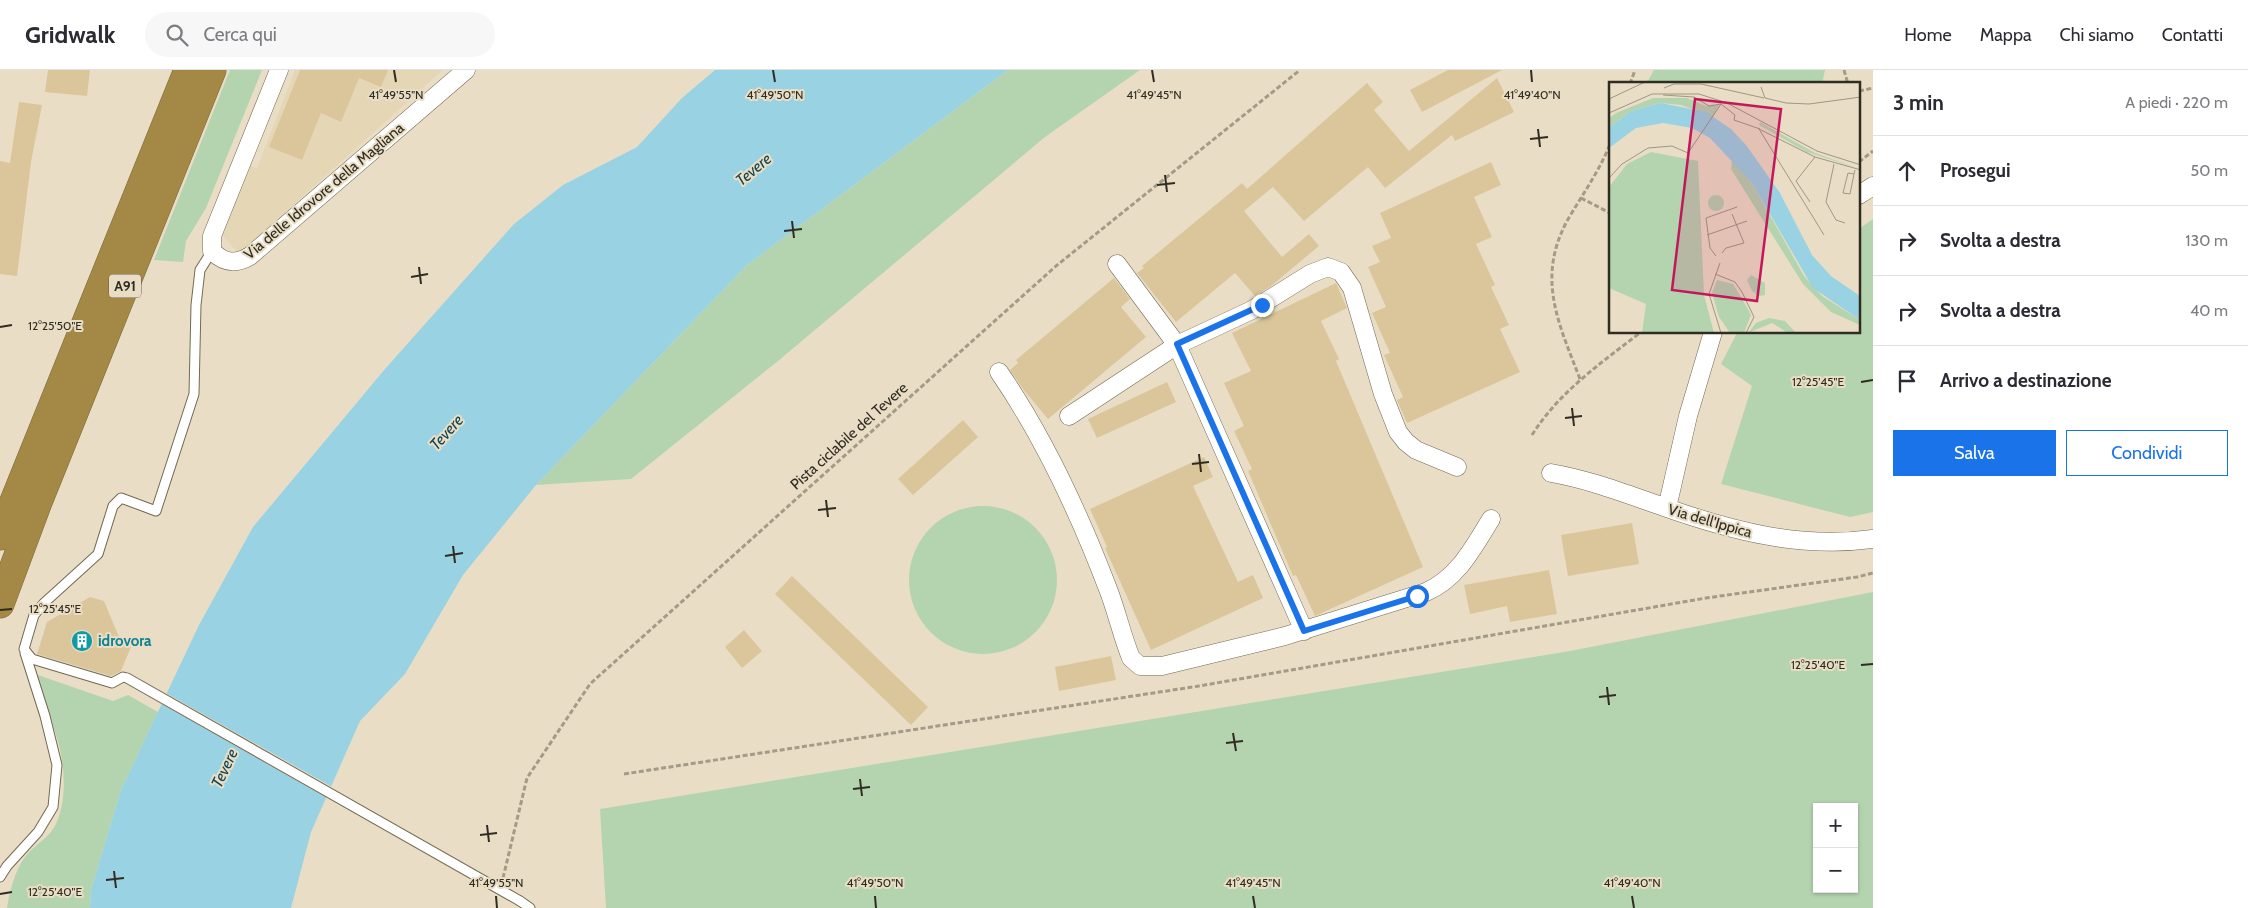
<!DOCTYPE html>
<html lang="it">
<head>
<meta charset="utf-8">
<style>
  :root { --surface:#fff; --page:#f7f7f7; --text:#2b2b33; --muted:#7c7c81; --line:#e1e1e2; --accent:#1a73e8 }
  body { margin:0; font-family:Cabin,sans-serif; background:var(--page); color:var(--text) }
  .controls { position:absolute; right:15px; bottom:15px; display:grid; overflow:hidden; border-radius:0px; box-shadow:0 1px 4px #0004 }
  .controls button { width:45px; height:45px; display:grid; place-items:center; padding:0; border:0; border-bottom:1px solid var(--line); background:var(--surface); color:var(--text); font:25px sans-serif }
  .stop { position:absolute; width:15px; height:15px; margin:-11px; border:4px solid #1a73e8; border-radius:50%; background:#fff }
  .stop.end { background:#1a73e8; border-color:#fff; box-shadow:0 1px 5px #0008 }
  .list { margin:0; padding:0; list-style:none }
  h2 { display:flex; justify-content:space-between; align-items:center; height:65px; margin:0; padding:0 20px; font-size:21px }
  h2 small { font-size:16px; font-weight:400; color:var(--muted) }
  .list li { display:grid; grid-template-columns:32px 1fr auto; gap:15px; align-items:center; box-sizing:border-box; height:70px; padding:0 20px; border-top:1px solid var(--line) }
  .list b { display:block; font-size:19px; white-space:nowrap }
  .list em { font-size:16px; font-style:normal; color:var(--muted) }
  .actions { display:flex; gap:10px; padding:15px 20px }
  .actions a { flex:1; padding:11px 0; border:1px solid var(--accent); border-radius:0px; text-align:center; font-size:18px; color:var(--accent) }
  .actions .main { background:var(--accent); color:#fff }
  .icon { flex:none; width:28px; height:28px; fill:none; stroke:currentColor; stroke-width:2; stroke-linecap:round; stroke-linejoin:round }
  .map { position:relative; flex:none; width:1873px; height:838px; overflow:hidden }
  header { display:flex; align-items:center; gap:30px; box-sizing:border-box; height:70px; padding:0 25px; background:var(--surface); border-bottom:1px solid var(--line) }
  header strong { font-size:24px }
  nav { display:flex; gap:28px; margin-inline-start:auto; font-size:18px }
  .search { width:350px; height:45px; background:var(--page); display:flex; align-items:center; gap:12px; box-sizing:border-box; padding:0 18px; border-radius:28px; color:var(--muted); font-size:19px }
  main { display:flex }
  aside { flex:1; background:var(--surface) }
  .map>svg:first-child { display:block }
</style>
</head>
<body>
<header>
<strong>Gridwalk</strong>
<div class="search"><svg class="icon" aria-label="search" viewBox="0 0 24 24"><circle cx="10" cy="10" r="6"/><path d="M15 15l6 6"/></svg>Cerca qui</div>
<nav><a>Home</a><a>Mappa</a><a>Chi siamo</a><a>Contatti</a></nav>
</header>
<main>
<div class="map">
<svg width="1873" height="838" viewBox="0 0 1873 838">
  <rect width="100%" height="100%" fill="#e9dec5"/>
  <path fill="#e5d7b6" d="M 295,0 L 443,0 L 239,184 L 223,166 L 247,95 L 257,98 Z"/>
  <path fill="#b4d4af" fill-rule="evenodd" d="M 230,0 L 262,0 L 206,138 L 186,171 L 183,192 L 154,190 Z
    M 1008,0 L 1140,0 L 1045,67 L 778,291 L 631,409 L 536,415 L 747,195 Z
    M 1654,0 L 1825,0 L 1822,14 L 1646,14 Z
    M 1873,149 L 1873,442 L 1850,447 L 1721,414 L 1752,316 L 1721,294 L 1737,263 L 1859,262 L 1859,159 Z
    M909 510a74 74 0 1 1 148 0a74 74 0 1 1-148 0Z
    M 1873,522 L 1873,838 L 606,838 L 600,739 L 1570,581 ZM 1817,737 L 1854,737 L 1854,819 L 1817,819 Z
    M 38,605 L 113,631 L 128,625 L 158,642 L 121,720 L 91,820 L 90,838 L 7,838 C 9,823 15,800 25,787 C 34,775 49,768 56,754 C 69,725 64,684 53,656 C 47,639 39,623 38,605 Z"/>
  <path fill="#99d2e3" d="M 715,0 L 1008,0 L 747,195 L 536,415 L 463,505 L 405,604 L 360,651 L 311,762 L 291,838 L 90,838 L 91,820 L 121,720 L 199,555 L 253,457 L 385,299 L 514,154 L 563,115 L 637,77 L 682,28 Z"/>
  <path fill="#e9dec5" d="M 164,622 L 334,718 L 329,729 L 160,633 Z"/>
  <path fill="#dac69a" d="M 48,0 L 90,0 L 87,26 L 45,22 Z
    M 300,0 L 388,0 L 381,17 L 359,8 L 341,52 L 321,43 L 302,90 L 269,77 Z
    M 1448,0 L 1502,0 L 1422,42 L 1410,20 Z
    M 1497,8 L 1514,42 L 1455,71 L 1452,65 L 1385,118 L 1368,97 L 1304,151 L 1273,117 L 1244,141 L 1282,187 L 1309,164 L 1319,176 L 1271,216 L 1255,226 L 1235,203 L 1176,252 L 1137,203 L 1144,198 L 1142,196 L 1242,113 L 1247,119 L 1367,13 L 1383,32 L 1374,40 L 1409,81 Z
    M 19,32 L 42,35 L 31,92 L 17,206 L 0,204 L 0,91 L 10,93 Z
    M 1491,92 L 1501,115 L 1474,127 L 1492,167 L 1476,174 L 1495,215 L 1491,217 L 1509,255 L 1500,259 L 1520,302 L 1407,353 L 1397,330 L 1403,327 L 1384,285 L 1390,283 L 1372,243 L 1386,237 L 1368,197 L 1380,192 L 1372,176 L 1391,168 L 1380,143 Z
    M 1114,208 L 1130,229 L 1121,237 L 1146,267 L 1048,349 L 1023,319 L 1010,300 L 1018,293 L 1016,290 Z
    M 1336,213 L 1347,238 L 1321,251 L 1339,289 L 1336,291 L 1423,497 L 1315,546 L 1296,505 L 1293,506 L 1248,401 L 1252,399 L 1234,361 L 1244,356 L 1224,313 L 1251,301 L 1232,263 Z
    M 1167,312 L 1176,332 L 1097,368 L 1088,349 Z
    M 963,350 L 978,367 L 913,425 L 898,409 Z
    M 1204,387 L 1213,407 L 1193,416 L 1238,512 L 1253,505 L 1263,528 L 1151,580 L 1105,478 L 1107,477 L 1090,439 Z
    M 1632,453 L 1639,494 L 1568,506 L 1561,465 Z
    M 1549,500 L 1557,544 L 1510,552 L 1507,536 L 1470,544 L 1464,515 Z
    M 792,506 L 928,637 L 911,655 L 775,524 Z
    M 90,527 L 104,531 L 119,567 L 124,569 L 122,573 L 131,577 L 121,601 L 111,606 L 37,584 L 47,552 Z
    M 744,560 L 762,581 L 742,598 L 725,577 Z
    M 1111,586 L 1116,610 L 1059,621 L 1055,597 Z"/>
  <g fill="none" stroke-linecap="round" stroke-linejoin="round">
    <g stroke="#736953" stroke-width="11">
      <path id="lane" d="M 127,608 L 123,607 L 112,613 L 32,589 L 24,579 L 34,545 L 44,533 L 98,484 L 113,436 L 121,428 L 156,441 L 194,324 L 196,235 L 200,200 L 212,181
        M 0,807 L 7,796 L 38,762 L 53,737 L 57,695 L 45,646 L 25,583
        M 520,831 L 530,838"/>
    </g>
    <g stroke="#736953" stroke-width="19">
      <path id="street" d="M 279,0 L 212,166 L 212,181 C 224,193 235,195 250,186 L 466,0
        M 1859,125 L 1873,116
        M 1117,194 L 1177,275 L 1304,561
        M 999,302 C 1045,369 1079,443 1108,519 C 1117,542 1122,566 1131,588 L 1140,596 L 1162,596 L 1285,566 L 1426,522 C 1458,508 1473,478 1491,449
        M 1069,346 L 1177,275 L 1252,240 L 1310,204 L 1328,197 L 1341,202 L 1352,218 L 1383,324 L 1398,362 L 1406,372 L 1416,380 L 1457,397
        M 1551,403 C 1591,410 1626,424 1664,437 C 1732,461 1801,479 1873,469
        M 1667,438 L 1688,346 L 1713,262"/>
    </g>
    <g stroke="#7b6839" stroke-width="29">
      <path id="highway" d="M 0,466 L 188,0
        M 0,534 L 38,432 L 212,0"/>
    </g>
    <path stroke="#a39b87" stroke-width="3" stroke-dasharray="5 2.5" stroke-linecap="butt" d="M 1844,0 L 1848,14
      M 1630,14 L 1635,0
      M 1859,21 L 1873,18
      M 1859,92 L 1873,81
      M 1581,128 L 1610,143
      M 1580,309 C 1559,254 1536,209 1567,151 C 1582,125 1599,102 1610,74
      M 1532,365 C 1559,322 1601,293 1641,262
      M 624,704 L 1199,616 L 1706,528 L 1857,507 L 1873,503
      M 503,808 L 527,708 L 590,614 L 1056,196 L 1300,0"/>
    <use href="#lane" stroke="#fff" stroke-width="9"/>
    <use href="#street" stroke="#fff" stroke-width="18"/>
    <use href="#highway" stroke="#a38945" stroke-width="28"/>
    <g stroke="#736953" stroke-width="11" stroke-linecap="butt">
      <path id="lane-bridge" d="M 127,608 L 520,831"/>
    </g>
    <use href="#lane-bridge" stroke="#fff" stroke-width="9"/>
  </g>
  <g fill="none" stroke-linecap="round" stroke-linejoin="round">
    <path stroke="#1a73e8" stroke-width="6" d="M 1262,235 L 1177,274 L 1304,561 L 1417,526"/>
  </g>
  <path fill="none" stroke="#302c22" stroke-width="2" d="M 394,0 L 396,12M 773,0 L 775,12M 1152,0 L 1154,12M 1531,0 L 1532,12M 1538,59 L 1540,77M 1530,69 L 1548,67M 1165,105 L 1167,122M 1157,115 L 1175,113M 792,151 L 794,168M 784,161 L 802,159M 419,197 L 421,214M 411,207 L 428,204M 0,257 L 12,255M 1861,312 L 1873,310M 1572,338 L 1574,356M 1565,348 L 1582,346M 1199,384 L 1201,402M 1192,394 L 1209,392M 826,430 L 828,447M 818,440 L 836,438M 453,476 L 455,493M 445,486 L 463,483M 0,540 L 12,539M 1861,595 L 1873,594M 1607,617 L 1609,635M 1599,627 L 1616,625M 1233,663 L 1236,681M 1226,673 L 1243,671M 860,709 L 862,726M 853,719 L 870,717M 487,755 L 489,772M 480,765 L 497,763M 114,801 L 116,818M 106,810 L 124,808M 0,824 L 12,822M 496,826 L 497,838M 875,826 L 876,838M 1253,826 L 1255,838M 1632,826 L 1634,838"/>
  <defs>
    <g id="building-disc" transform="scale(1.125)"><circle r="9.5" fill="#0f9aa8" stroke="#e9dec5"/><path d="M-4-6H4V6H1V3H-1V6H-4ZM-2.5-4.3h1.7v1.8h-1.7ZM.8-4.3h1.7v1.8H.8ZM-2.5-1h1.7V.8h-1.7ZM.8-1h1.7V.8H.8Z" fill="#fff"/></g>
  </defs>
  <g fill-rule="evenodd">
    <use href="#building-disc" x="82" y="571"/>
  </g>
  <g text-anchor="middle" stroke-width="4" stroke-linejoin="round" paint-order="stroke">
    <rect fill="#e9dec5" stroke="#686153" stroke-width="1" x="109" y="204.5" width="32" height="23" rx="4"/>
    <g font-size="14" font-weight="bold" fill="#302c22">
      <text x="125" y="221">A91</text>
    </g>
    <g font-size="15" fill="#302c22" stroke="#e9dec5">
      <text transform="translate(324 121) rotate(-40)" y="5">Via delle Idrovore della Magliana</text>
      <text transform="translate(849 366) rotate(-42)" y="5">Pista ciclabile del Tevere</text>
      <text transform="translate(1710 451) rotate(16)" y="5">Via dell'Ippica</text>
    </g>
    <g font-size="15" font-weight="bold" fill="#0d838f" stroke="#e9dec5" text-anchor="start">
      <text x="98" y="576">idrovora</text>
    </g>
    <g font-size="16" font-style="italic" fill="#124451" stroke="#e9dec5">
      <text transform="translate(753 99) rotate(-40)" y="6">Tevere</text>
      <text transform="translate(446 362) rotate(-48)" y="6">Tevere</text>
      <text transform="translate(224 698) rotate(-65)" y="6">Tevere</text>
    </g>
  </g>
  <g transform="translate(1609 12)">
    <rect width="251" height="251" fill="#e9dec5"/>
    <path d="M 44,16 L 78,16 L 97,24 L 110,23 L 104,35 L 72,23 L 52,21 L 22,29 L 0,46 L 0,36 L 7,31 ZM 151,40 L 206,71 L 251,87 L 198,70 L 150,43 ZM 42,70 L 89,79 L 95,213 L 105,251 L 33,251 L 37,222 L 0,206 L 0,105 L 18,82 ZM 123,77 L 143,101 L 195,194 L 213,214 L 251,238 L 251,243 L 222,230 L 194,202 L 122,87 ZM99 121a8 8 0 1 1 16 0a8 8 0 1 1-16 0ZM 142,193 L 156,201 L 156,213 L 150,214 L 143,209 L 138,198 ZM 108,198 L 124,202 L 139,227 L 142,233 L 135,251 L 121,251 L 110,235 L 103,211 ZM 160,236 L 176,239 L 187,251 L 179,251 L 163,241 L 139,251 L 147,241 Z" fill="#b4d4af"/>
    <path d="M 52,21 L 97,30 L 122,47 L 137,63 L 171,111 L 203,173 L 222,194 L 251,214 L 251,238 L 204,206 L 143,101 L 101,56 L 83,46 L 54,41 L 27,46 L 0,66 L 0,46 L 22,29 Z" fill="#99d2e3"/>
    <path fill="none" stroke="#9f9784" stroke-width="1" d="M 152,5 L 156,16 L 177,21 L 200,22 L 252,15M 55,6 L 65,2 L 92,2 L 155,16M 54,13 L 85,15 L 100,24 L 112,22M 0,17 L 36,0M 0,31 L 43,12 L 90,12 L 118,21 L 208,69 L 252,83M 225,82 L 217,120 L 227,138 L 236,141M 245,92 L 239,91 L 234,111 L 241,112 L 245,92 L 246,88M 0,96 L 13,82 L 39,66 L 63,64 L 79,71 L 112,22 L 126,33 L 125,38 L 151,47M 201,120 L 187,99 L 206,75M 98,153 L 138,139M 215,153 L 150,47 L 206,75 L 252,88M 113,171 L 117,166 L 135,161 L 123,132M 107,174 L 101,166 L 97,136 L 128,125M 111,181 L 100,212 L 112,251M 106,192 L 126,200 L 133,210 L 145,235 L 137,251"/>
    <path fill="#c2185b" fill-opacity="0.15" stroke="#c2185b" stroke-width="2.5" d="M 86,17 L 172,27 L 148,219 L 63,208 Z"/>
    <rect width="251" height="251" fill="none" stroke="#302c22" stroke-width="2.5"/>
  </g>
  <g font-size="12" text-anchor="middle" fill="#302c22" stroke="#e9dec5" stroke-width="4" stroke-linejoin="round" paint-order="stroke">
    <text x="396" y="29">41°49'55"N</text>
    <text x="775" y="29">41°49'50"N</text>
    <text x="1154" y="29">41°49'45"N</text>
    <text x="1532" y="29">41°49'40"N</text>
    <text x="55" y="260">12°25'50"E</text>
    <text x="1818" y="316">12°25'45"E</text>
    <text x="55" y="543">12°25'45"E</text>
    <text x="1818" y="599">12°25'40"E</text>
    <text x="496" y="817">41°49'55"N</text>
    <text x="875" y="817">41°49'50"N</text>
    <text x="1253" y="817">41°49'45"N</text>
    <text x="1632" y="817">41°49'40"N</text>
    <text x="55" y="826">12°25'40"E</text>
  </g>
</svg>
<div class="controls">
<button>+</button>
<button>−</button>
</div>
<div class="stop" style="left:1417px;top:526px"></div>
<div class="stop end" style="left:1262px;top:235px"></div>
</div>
<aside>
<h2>3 min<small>A piedi · 220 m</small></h2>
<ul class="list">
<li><svg class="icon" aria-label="ahead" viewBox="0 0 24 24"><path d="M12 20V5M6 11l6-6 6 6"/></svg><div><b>Prosegui</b></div><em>50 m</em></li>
<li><svg class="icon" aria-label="right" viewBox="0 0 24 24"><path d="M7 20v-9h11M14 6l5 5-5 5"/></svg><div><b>Svolta a destra</b></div><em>130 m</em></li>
<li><svg class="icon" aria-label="right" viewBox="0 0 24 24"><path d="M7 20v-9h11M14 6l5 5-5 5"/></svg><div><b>Svolta a destra</b></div><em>40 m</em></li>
<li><svg class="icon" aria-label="arrive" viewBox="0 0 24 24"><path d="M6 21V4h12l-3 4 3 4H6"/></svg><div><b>Arrivo a destinazione</b></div></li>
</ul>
<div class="actions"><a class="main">Salva</a><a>Condividi</a></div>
</aside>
</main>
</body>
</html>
